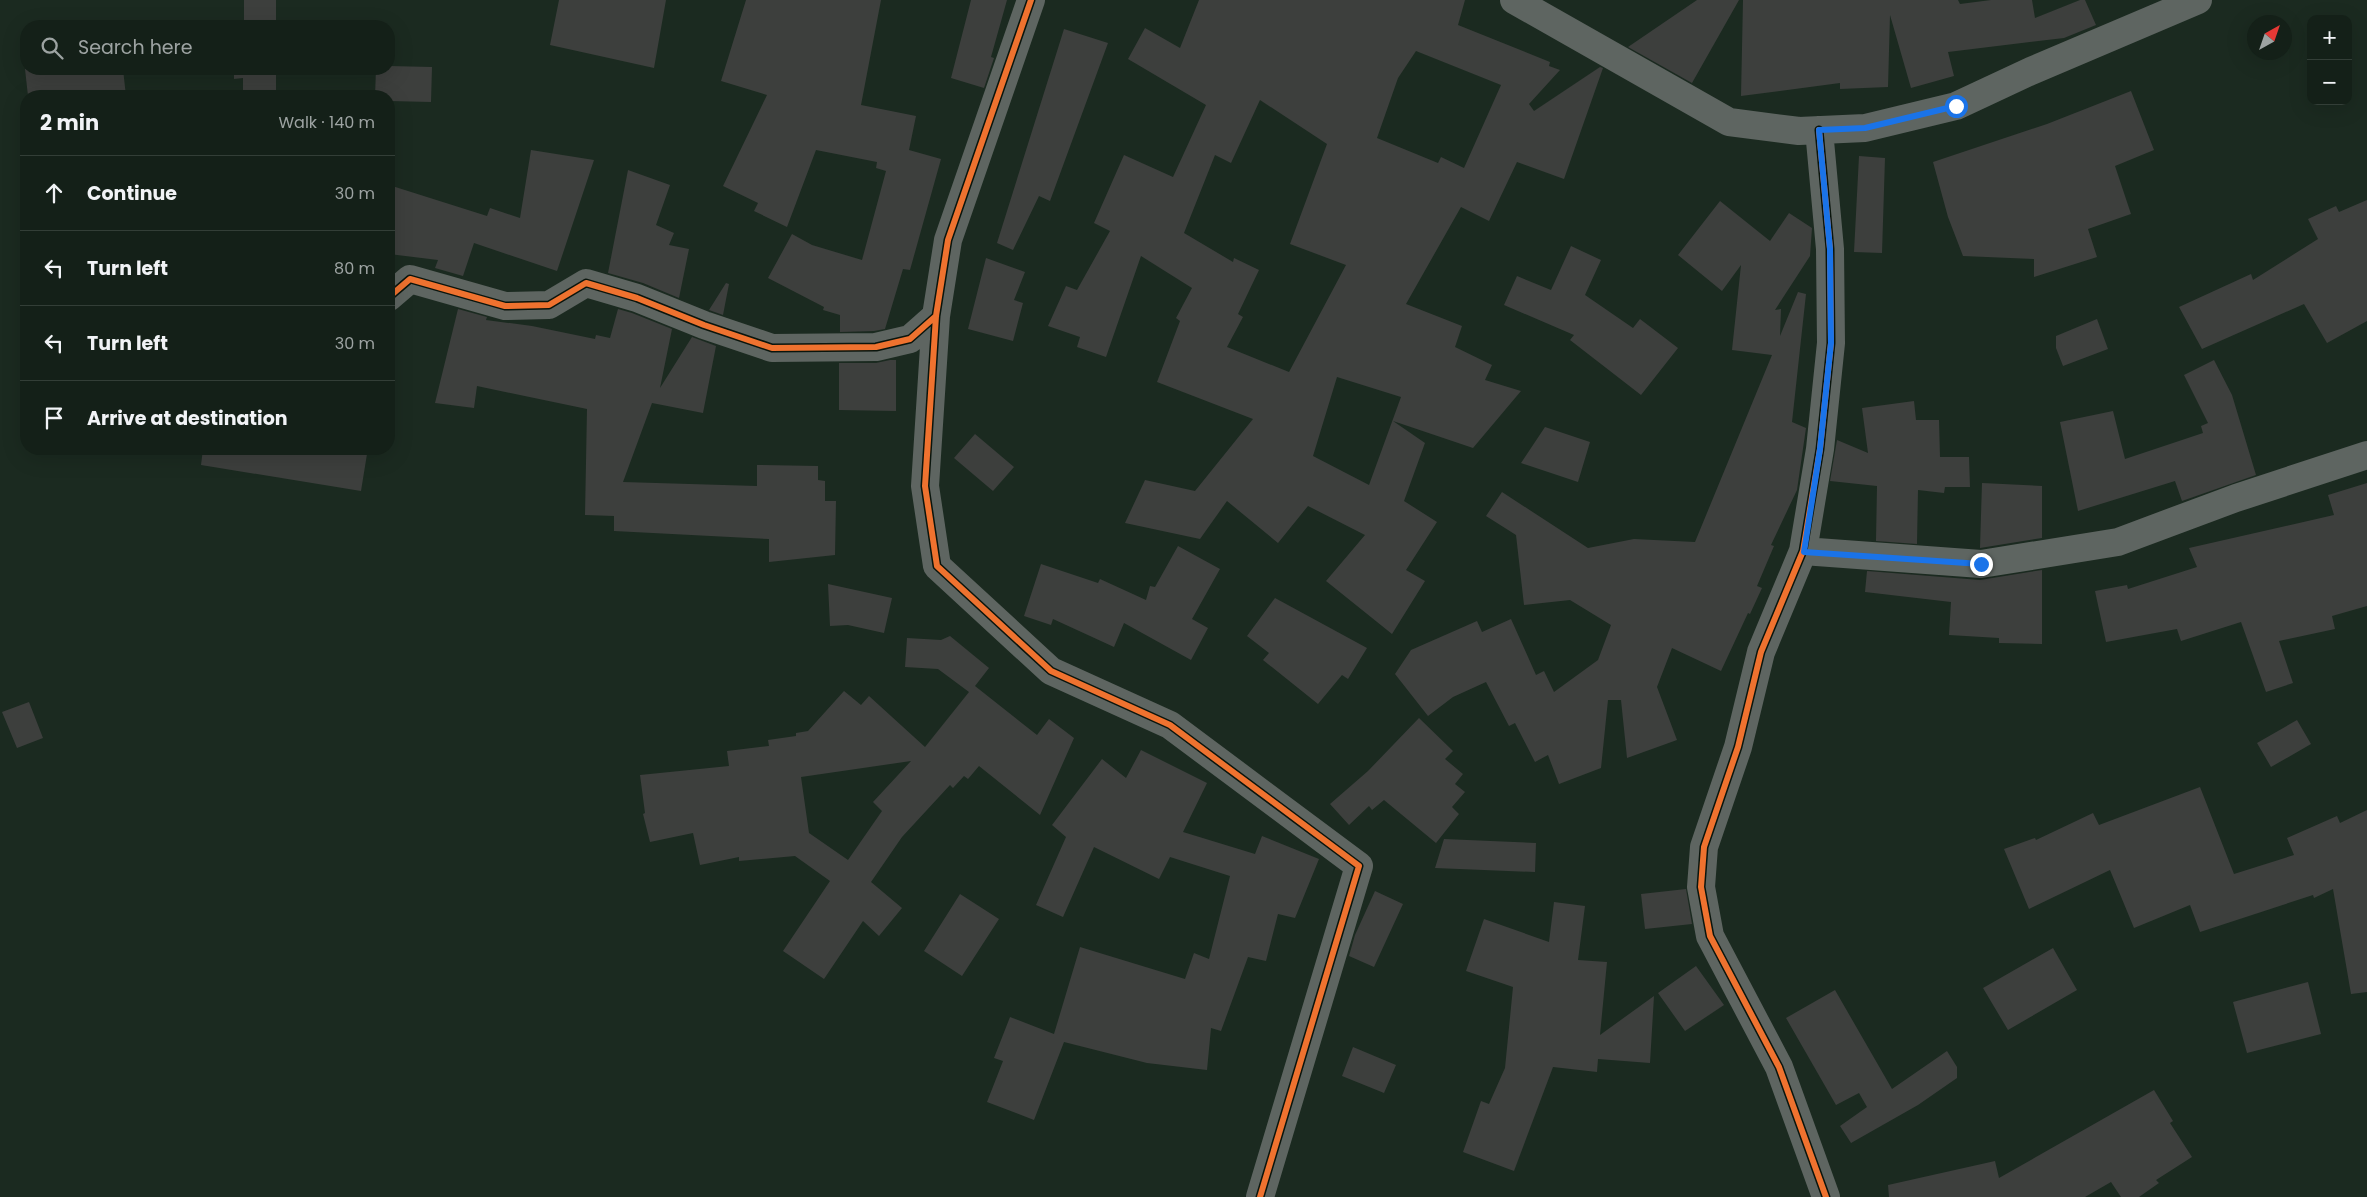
<!DOCTYPE html>
<html lang="en">
<head>
<meta charset="utf-8">
<style>
  :root { --surface:#142018; --page:#1d2821; --text:#f1f3f6; --muted:#9da3a2; --line:#333e37 }
  body { margin:0; font-family:Poppins,sans-serif; background:var(--page); color:var(--text) }
  .controls { position:absolute; right:15px; top:15px; display:grid; overflow:hidden; border-radius:10px; box-shadow:0 5px 20px #0002 }
  .controls button { width:45px; height:45px; display:grid; place-items:center; padding:0; border:0; border-bottom:1px solid var(--line); background:var(--surface); color:var(--text); font:25px sans-serif }
  .compass { position:absolute; left:2247px; top:15px; width:45px; height:45px; border-radius:50%; background:var(--surface); box-shadow:0 5px 20px #0002; rotate:40deg }
  .stop { position:absolute; width:15px; height:15px; margin:-11px; border:4px solid #1a73e8; border-radius:50%; background:#fff }
  .stop.end { background:#1a73e8; border-color:#fff; box-shadow:0 1px 5px #0008 }
  .list { margin:0; padding:0; list-style:none }
  h2 { display:flex; justify-content:space-between; align-items:center; height:65px; margin:0; padding:0 20px; font-size:21px }
  h2 small { font-size:16px; font-weight:400; color:var(--muted) }
  .list li { display:grid; grid-template-columns:32px 1fr auto; gap:15px; align-items:center; box-sizing:border-box; height:75px; padding:0 20px; border-top:1px solid var(--line) }
  .list b { display:block; font-size:19px; white-space:nowrap }
  .list em { font-size:16px; font-style:normal; color:var(--muted) }
  .icon { flex:none; width:28px; height:28px; fill:none; stroke:currentColor; stroke-width:2; stroke-linecap:round; stroke-linejoin:round }
  .map { position:relative; flex:none; width:2367px; height:1197px; overflow:hidden }
  .search { position:absolute; background:var(--surface); box-shadow:0 5px 20px #0002; left:20px; top:20px; width:375px; height:55px; display:flex; align-items:center; gap:12px; box-sizing:border-box; padding:0 18px; border-radius:20px; color:var(--muted); font-size:19px }
  .panel { position:absolute; background:var(--surface); box-shadow:0 5px 20px #0002; left:20px; top:90px; width:375px; height:365px; border-radius:20px }
  .map>svg:first-child { display:block }
</style>
</head>
<body>
<div class="map">
<svg width="2367" height="1197" viewBox="0 0 2367 1197">
  <rect width="100%" height="100%" fill="#1b2a20"/>
  <path fill="#3d3f3d" fill-rule="evenodd" d="M 244,0 L 276,0 L 276,26 L 234,26 L 234,24 L 244,24 Z
    M 559,0 L 666,0 L 654,68 L 550,45 Z
    M 746,0 L 881,0 L 861,105 L 916,116 L 909,150 L 941,159 L 910,270 L 903,269 L 885,329 L 874,331 L 840,332 L 840,315 L 823,310 L 824,307 L 768,278 L 792,234 L 812,245 L 862,260 L 886,171 L 876,168 L 877,162 L 816,150 L 787,227 L 754,211 L 758,203 L 723,186 L 767,95 L 721,81 Z
    M 971,0 L 1007,0 L 991,57 L 994,58 L 984,88 L 951,78 Z
    M 1199,0 L 1465,0 L 1458,25 L 1550,62 L 1549,66 L 1560,70 L 1529,104 L 1534,111 L 1600,67 L 1603,68 L 1564,179 L 1517,162 L 1489,221 L 1461,207 L 1406,304 L 1462,326 L 1455,347 L 1492,365 L 1485,380 L 1521,391 L 1473,448 L 1393,421 L 1425,443 L 1404,501 L 1437,522 L 1406,570 L 1425,581 L 1392,634 L 1326,581 L 1365,535 L 1308,506 L 1278,543 L 1227,501 L 1200,539 L 1125,523 L 1145,480 L 1195,491 L 1253,419 L 1157,382 L 1180,321 L 1176,318 L 1192,288 L 1141,256 L 1106,357 L 1077,347 L 1080,337 L 1048,326 L 1066,286 L 1077,290 L 1110,231 L 1094,223 L 1124,155 L 1173,177 L 1206,105 L 1128,59 L 1145,28 L 1180,48 ZM 1416,51 L 1501,85 L 1464,168 L 1441,157 L 1438,163 L 1377,138 L 1398,78 ZM 1260,100 L 1327,144 L 1290,244 L 1346,265 L 1289,372 L 1227,347 L 1243,317 L 1238,314 L 1259,270 L 1234,258 L 1233,262 L 1184,233 L 1215,155 L 1231,163 ZM 1337,377 L 1401,397 L 1369,485 L 1313,456 Z
    M 1697,0 L 1739,0 L 1692,83 L 1628,47 Z
    M 1743,0 L 1958,0 L 1960,4 L 1991,0 L 2032,0 L 2035,18 L 2080,0 L 2085,0 L 2096,25 L 2064,38 L 1948,52 L 1954,76 L 1911,88 L 1890,15 L 1888,87 L 1840,89 L 1840,83 L 1741,96 Z
    M 1064,29 L 1108,43 L 1050,201 L 1039,196 L 1013,250 L 997,243 Z
    M 389,66 L 432,67 L 431,102 L 389,101 L 389,96 L 375,96 L 376,69 L 389,69 Z
    M 25,69 L 123,69 L 126,96 L 28,96 Z
    M 234,69 L 276,69 L 276,94 L 243,95 L 243,78 L 234,79 Z
    M 2131,91 L 2154,150 L 2115,166 L 2131,214 L 2088,229 L 2097,257 L 2034,277 L 2034,259 L 1963,256 L 1948,217 L 1933,162 L 2047,124 Z
    M 531,150 L 594,160 L 557,271 L 474,243 L 463,276 L 435,268 L 438,260 L 389,254 L 389,185 L 487,216 L 490,208 L 520,218 Z
    M 1859,156 L 1885,158 L 1882,253 L 1854,252 Z
    M 628,170 L 670,185 L 656,225 L 674,233 L 669,245 L 689,249 L 679,298 L 643,283 L 608,273 Z
    M 2367,200 L 2367,321 L 2327,343 L 2304,304 L 2202,349 L 2179,307 L 2251,274 L 2253,280 L 2318,239 L 2308,219 L 2336,206 L 2339,212 Z
    M 1720,201 L 1770,241 L 1789,213 L 1812,228 L 1810,256 L 1775,310 L 1781,309 L 1780,336 L 1798,292 L 1806,294 L 1792,422 L 1806,428 L 1797,490 L 1771,545 L 1774,546 L 1757,586 L 1762,588 L 1750,614 L 1748,613 L 1721,671 L 1672,648 L 1657,687 L 1677,740 L 1627,758 L 1621,700 L 1608,700 L 1601,768 L 1559,784 L 1548,755 L 1535,762 L 1515,723 L 1509,726 L 1486,682 L 1453,697 L 1428,716 L 1395,674 L 1411,650 L 1477,621 L 1482,632 L 1511,619 L 1536,675 L 1544,671 L 1554,692 L 1598,660 L 1611,625 L 1570,600 L 1524,605 L 1516,535 L 1486,516 L 1502,492 L 1588,548 L 1634,539 L 1695,542 L 1772,355 L 1732,350 L 1741,265 L 1722,291 L 1678,255 Z
    M 1571,246 L 1601,260 L 1585,295 L 1633,328 L 1640,319 L 1678,348 L 1641,395 L 1570,340 L 1574,335 L 1504,305 L 1517,276 L 1551,290 Z
    M 986,258 L 1025,272 L 1014,300 L 1023,303 L 1013,341 L 968,329 Z
    M 726,283 L 729,284 L 723,315 L 709,310 Z
    M 458,309 L 487,317 L 486,320 L 532,326 L 595,339 L 596,335 L 610,338 L 618,309 L 632,313 L 672,329 L 660,388 L 692,337 L 716,346 L 703,413 L 652,403 L 623,482 L 757,486 L 757,465 L 818,466 L 818,480 L 825,481 L 825,501 L 836,501 L 835,555 L 769,562 L 769,539 L 614,531 L 614,516 L 585,515 L 587,409 L 477,386 L 474,408 L 435,403 Z
    M 2097,319 L 2108,349 L 2063,366 L 2056,348 L 2056,336 Z
    M 890,360 L 896,360 L 896,411 L 839,410 L 839,363 L 876,363 Z
    M 2214,360 L 2232,395 L 2256,475 L 2182,501 L 2175,481 L 2078,511 L 2060,422 L 2113,411 L 2125,459 L 2203,433 L 2201,426 L 2208,423 L 2184,375 Z
    M 1914,401 L 1916,420 L 1939,420 L 1940,457 L 1969,457 L 1970,487 L 1945,487 L 1944,493 L 1918,490 L 1917,544 L 1876,541 L 1877,486 L 1830,481 L 1837,440 L 1868,453 L 1862,408 Z
    M 1545,427 L 1590,442 L 1578,482 L 1521,463 Z
    M 975,434 L 1014,467 L 993,491 L 954,458 Z
    M 203,449 L 334,449 L 367,454 L 361,491 L 201,465 Z
    M 1982,483 L 2042,486 L 2042,538 L 1980,548 Z
    M 2367,483 L 2367,606 L 2332,616 L 2335,629 L 2279,641 L 2293,683 L 2266,692 L 2241,622 L 2181,641 L 2177,629 L 2106,642 L 2095,591 L 2127,585 L 2128,589 L 2197,567 L 2189,548 L 2334,515 L 2328,495 Z
    M 1178,546 L 1220,569 L 1192,619 L 1208,628 L 1191,660 L 1124,623 L 1114,647 L 1053,619 L 1051,625 L 1024,616 L 1041,564 L 1098,583 L 1100,579 L 1146,600 L 1150,586 L 1155,587 Z
    M 2042,570 L 2042,644 L 1999,643 L 1999,638 L 1949,635 L 1951,602 L 1865,592 L 1867,571 L 1980,580 Z
    M 828,584 L 892,598 L 884,633 L 848,625 L 830,626 Z
    M 1275,598 L 1367,648 L 1348,679 L 1342,675 L 1318,704 L 1263,660 L 1269,653 L 1247,636 Z
    M 950,636 L 989,668 L 975,686 L 1037,735 L 1049,719 L 1074,738 L 1040,815 L 979,766 L 968,779 L 964,776 L 953,788 L 950,785 L 902,837 L 871,882 L 902,908 L 879,936 L 863,921 L 824,979 L 783,951 L 830,881 L 795,856 L 739,861 L 739,857 L 700,865 L 693,833 L 650,842 L 643,814 L 645,813 L 640,775 L 729,766 L 727,751 L 769,746 L 768,740 L 796,736 L 796,733 L 808,731 L 844,691 L 861,705 L 869,696 L 925,747 L 969,692 L 938,669 L 905,667 L 907,638 L 941,640 ZM 911,761 L 873,802 L 882,811 L 848,860 L 809,833 L 801,777 Z
    M 29,702 L 43,738 L 17,748 L 2,712 Z
    M 1419,718 L 1453,751 L 1445,759 L 1463,774 L 1455,784 L 1465,792 L 1452,807 L 1459,814 L 1436,843 L 1384,800 L 1372,810 L 1369,806 L 1349,825 L 1330,804 L 1368,771 Z
    M 2297,720 L 2311,744 L 2271,767 L 2257,743 Z
    M 1141,750 L 1207,783 L 1183,832 L 1255,854 L 1262,836 L 1319,859 L 1295,918 L 1278,914 L 1266,961 L 1248,957 L 1221,1031 L 1211,1028 L 1207,1070 L 1147,1063 L 1064,1042 L 1034,1120 L 987,1102 L 1003,1061 L 994,1058 L 1010,1017 L 1054,1034 L 1080,947 L 1185,979 L 1194,953 L 1209,959 L 1230,876 L 1170,857 L 1159,879 L 1094,847 L 1063,917 L 1036,905 L 1066,837 L 1052,825 L 1102,759 L 1126,778 Z
    M 2200,787 L 2234,874 L 2294,855 L 2287,838 L 2337,816 L 2340,823 L 2367,810 L 2367,992 L 2351,994 L 2333,889 L 2314,898 L 2313,895 L 2200,932 L 2190,905 L 2134,928 L 2110,870 L 2029,909 L 2004,849 L 2035,838 L 2036,840 L 2093,813 L 2099,825 Z
    M 1444,839 L 1536,843 L 1535,872 L 1435,868 Z
    M 1686,889 L 1692,924 L 1645,929 L 1641,894 Z
    M 1375,891 L 1403,904 L 1374,967 L 1349,956 L 1355,935 Z
    M 960,894 L 999,919 L 962,976 L 924,951 Z
    M 1554,902 L 1585,906 L 1578,960 L 1607,962 L 1600,1035 L 1654,996 L 1650,1063 L 1598,1059 L 1597,1072 L 1553,1067 L 1514,1171 L 1463,1152 L 1481,1101 L 1489,1104 L 1505,1068 L 1513,987 L 1466,971 L 1484,919 L 1549,942 Z
    M 2053,948 L 2077,990 L 2008,1030 L 1983,988 Z
    M 1696,966 L 1724,1005 L 1685,1031 L 1658,993 Z
    M 2308,982 L 2321,1034 L 2247,1053 L 2233,1002 Z
    M 1835,990 L 1892,1089 L 1947,1051 L 1957,1067 L 1957,1078 L 1918,1105 L 1851,1143 L 1840,1126 L 1867,1107 L 1859,1093 L 1836,1105 L 1786,1018 Z
    M 1353,1047 L 1396,1065 L 1384,1093 L 1342,1076 Z
    M 2154,1090 L 2173,1121 L 2170,1123 L 2192,1157 L 2156,1180 L 2159,1183 L 2139,1197 L 2121,1197 L 2111,1182 L 2085,1197 L 1889,1197 L 1888,1185 L 1995,1161 L 1999,1178 Z"/>
  <g fill="none" stroke-linecap="round" stroke-linejoin="round">
    <path stroke="#5e6561" stroke-width="28" d="M 1031,0 L 948,240 L 936,316 L 925,486 L 937,566 L 1051,671 L 1170,725 L 1359,866 L 1260,1197
      M 1514,0 L 1729,122 L 1799,131 L 1865,128 L 1956,106 L 2031,71 L 2198,0
      M 1819,130 L 1830,249 L 1831,343 L 1820,449 L 1803,551 L 1761,652 L 1738,747 L 1704,847 L 1701,887 L 1710,936 L 1779,1067 L 1826,1197
      M 389,297 L 410,279 L 505,306 L 549,305 L 586,283 L 637,298 L 704,325 L 772,348 L 876,347 L 910,339 L 936,316
      M 1803,551 L 1981,564 L 2118,542 L 2236,498 L 2367,455"/>
    <g stroke="#0a150d" stroke-width="9">
      <path id="cycleway" d="M 1031,0 L 948,240 L 936,316 L 925,486 L 937,566 L 1051,671 L 1170,725 L 1359,866 L 1260,1197
        M 1819,130 L 1830,249 L 1831,343 L 1820,449 L 1803,551 L 1761,652 L 1738,747 L 1704,847 L 1701,887 L 1710,936 L 1779,1067 L 1826,1197
        M 389,297 L 410,279 L 505,306 L 549,305 L 586,283 L 637,298 L 704,325 L 772,348 L 876,347 L 910,339 L 936,316"/>
    </g>
    <use href="#cycleway" stroke="#ef722f" stroke-width="6"/>
  </g>
  <g fill="none" stroke-linecap="round" stroke-linejoin="round">
    <path stroke="#1a73e8" stroke-width="6" d="M 1956,106 L 1865,128 L 1819,130 L 1830,249 L 1831,343 L 1820,449 L 1804,552 L 1981,564"/>
  </g>
</svg>
<div class="controls">
<button>+</button>
<button>−</button>
</div>
<svg class="compass" viewBox="-18 -18 36 36"><path d="M0-13l5 13h-10z" fill="#e53935"/><path d="M0 13l5-13h-10z" fill="#9da3a2"/></svg>
<div class="stop" style="left:1956px;top:106px"></div>
<div class="stop end" style="left:1981px;top:564px"></div>
<div class="search"><svg class="icon" aria-label="search" viewBox="0 0 24 24"><circle cx="10" cy="10" r="6"/><path d="M15 15l6 6"/></svg>Search here</div>
<section class="panel">
<h2>2 min<small>Walk · 140 m</small></h2>
<ul class="list">
<li><svg class="icon" aria-label="ahead" viewBox="0 0 24 24"><path d="M12 20V5M6 11l6-6 6 6"/></svg><div><b>Continue</b></div><em>30 m</em></li>
<li><svg class="icon" aria-label="left" viewBox="0 0 24 24"><path d="M17 20v-9H6M10 6l-5 5 5 5"/></svg><div><b>Turn left</b></div><em>80 m</em></li>
<li><svg class="icon" aria-label="left" viewBox="0 0 24 24"><path d="M17 20v-9H6M10 6l-5 5 5 5"/></svg><div><b>Turn left</b></div><em>30 m</em></li>
<li><svg class="icon" aria-label="arrive" viewBox="0 0 24 24"><path d="M6 21V4h12l-3 4 3 4H6"/></svg><div><b>Arrive at destination</b></div></li>
</ul>
</section>
</div>
</body>
</html>
